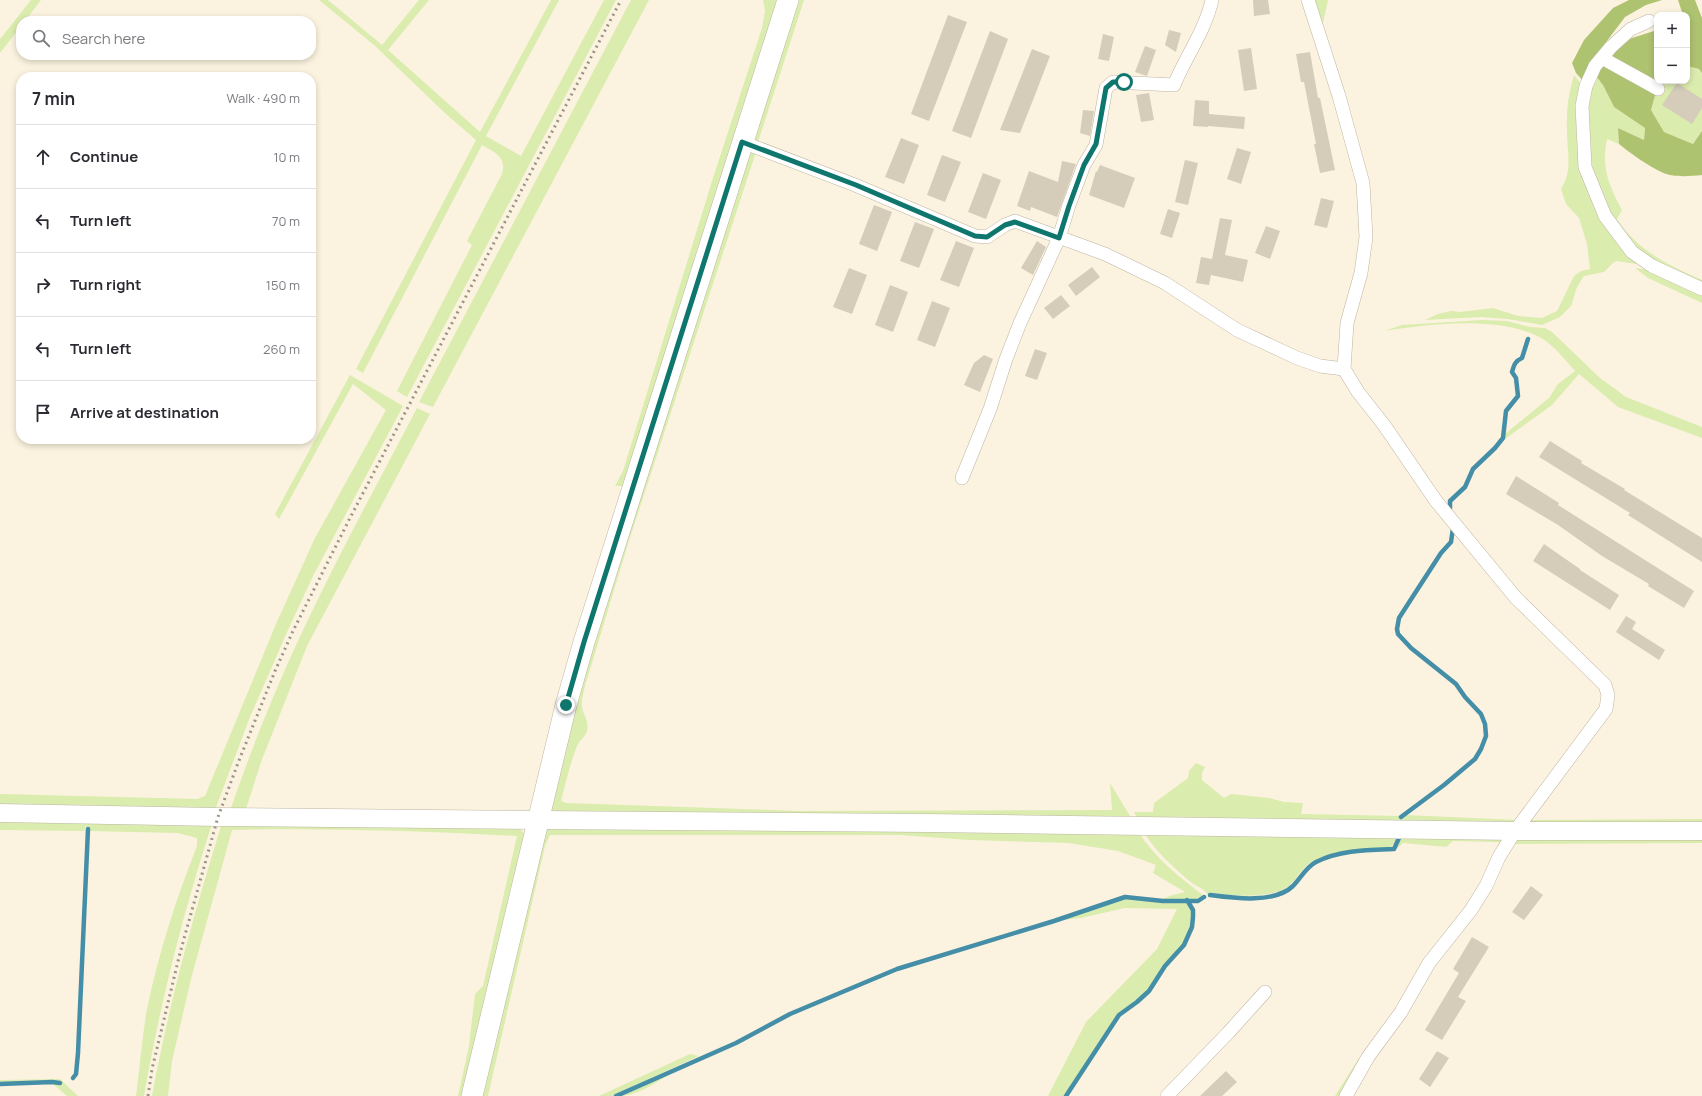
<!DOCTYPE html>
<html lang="en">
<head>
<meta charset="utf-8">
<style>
  :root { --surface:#fff; --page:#f7f7f7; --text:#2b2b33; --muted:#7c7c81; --line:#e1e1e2 }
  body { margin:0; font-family:Manrope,sans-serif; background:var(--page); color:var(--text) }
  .controls { position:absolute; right:12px; top:12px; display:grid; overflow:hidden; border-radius:8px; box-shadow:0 2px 6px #0003 }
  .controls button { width:36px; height:36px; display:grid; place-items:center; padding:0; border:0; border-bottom:1px solid var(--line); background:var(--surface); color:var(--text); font:20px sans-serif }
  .stop { position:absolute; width:12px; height:12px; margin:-9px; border:3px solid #0f766e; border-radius:50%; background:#fff }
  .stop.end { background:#0f766e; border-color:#fff; box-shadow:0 1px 4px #0008 }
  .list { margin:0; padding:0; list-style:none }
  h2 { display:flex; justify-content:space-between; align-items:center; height:52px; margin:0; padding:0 16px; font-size:17px }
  h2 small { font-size:13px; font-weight:400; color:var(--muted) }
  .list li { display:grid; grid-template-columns:26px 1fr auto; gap:12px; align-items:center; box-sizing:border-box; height:64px; padding:0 16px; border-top:1px solid var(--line) }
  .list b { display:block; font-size:15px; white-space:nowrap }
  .list em { font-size:13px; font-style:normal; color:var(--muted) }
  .icon { flex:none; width:22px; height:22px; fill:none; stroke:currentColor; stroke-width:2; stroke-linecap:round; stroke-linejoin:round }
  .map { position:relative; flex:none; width:1702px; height:1096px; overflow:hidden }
  .search { position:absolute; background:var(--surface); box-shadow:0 2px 6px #0003; left:16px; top:16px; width:300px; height:44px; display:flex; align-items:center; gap:10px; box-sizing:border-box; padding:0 14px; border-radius:16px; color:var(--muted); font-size:15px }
  .panel { position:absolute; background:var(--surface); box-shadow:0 2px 6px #0003; left:16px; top:72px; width:300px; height:372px; border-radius:16px }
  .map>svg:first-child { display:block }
</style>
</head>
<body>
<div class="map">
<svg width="1702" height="1096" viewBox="0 0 1702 1096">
  <rect width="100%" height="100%" fill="#fbf3df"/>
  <path fill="#dbecaf" d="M 31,0 L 41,0 L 25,21 L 21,21 L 21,26 L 0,53 L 0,39 Z
    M 319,0 L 328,0 L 382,45 L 419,0 L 429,0 L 388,50 L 480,132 L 551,0 L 559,0 L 486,136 L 521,156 L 604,0 L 616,0 L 407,397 L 397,391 L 472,245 L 467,241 L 502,174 C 507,158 495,152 482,145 L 363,373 L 356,369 L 476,140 L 446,114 L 374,45 Z
    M 631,0 L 649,0 L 433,407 L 419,402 Z
    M 763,0 L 776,0 L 778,4 L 623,486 L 615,486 L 623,471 L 712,181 L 762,28 L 765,11 Z
    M 796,0 L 804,0 L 758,142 L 753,139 Z
    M 1311,0 L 1328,0 L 1321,32 Z
    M 1687,66 L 1699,69 L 1702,73 L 1702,131 L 1693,144 L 1664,132 L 1651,110 L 1656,92 L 1661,96 L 1666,89 L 1657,83 L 1659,81 L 1687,81 Z
    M 1574,75 L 1582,85 C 1577,115 1573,144 1583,174 L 1643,265 L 1617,261 L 1614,262 L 1604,272 L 1584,276 L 1577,287 L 1571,306 L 1560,317 L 1542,325 L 1508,319 L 1481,317 L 1425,320 L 1438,314 L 1451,311 L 1460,312 L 1493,308 L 1518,316 L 1542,318 L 1557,311 L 1574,276 L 1581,271 L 1590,269 L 1587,244 L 1579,218 L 1566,204 L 1561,189 C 1573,171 1567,152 1567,132 C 1566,113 1568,94 1574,75 Z
    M 1596,76 L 1603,85 L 1614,107 L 1645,128 L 1644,140 L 1618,128 L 1619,144 L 1607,139 C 1601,167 1609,186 1622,210 L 1617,219 C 1638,251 1668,265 1702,280 L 1702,284 L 1683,276 L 1637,250 L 1610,215 L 1594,177 L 1587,131 L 1589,98 Z
    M 751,151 L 756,152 L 628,544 L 585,686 C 584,692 581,700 582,707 C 584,717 589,720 587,731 C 585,738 579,740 577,746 C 570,764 566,782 561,801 L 566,803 L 800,811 L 1112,810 L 1110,783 L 1130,816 L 878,818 L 553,813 L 551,810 L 576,700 Z
    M 1635,268 L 1649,270 L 1702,293 L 1702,303 L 1648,278 Z
    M 1482,320 L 1507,321 L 1530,327 L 1545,328 L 1552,332 L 1600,378 L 1626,397 L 1702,427 L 1702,438 L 1618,407 L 1579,374 L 1552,405 L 1505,439 L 1505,434 L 1549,398 L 1558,384 L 1575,371 C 1567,362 1554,346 1543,339 C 1501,315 1430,324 1384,331 L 1402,325 Z
    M 350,375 L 403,406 L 313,576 L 288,630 L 250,717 L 215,810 L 0,805 L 0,794 L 197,799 L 205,796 L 276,624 L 315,538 L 386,410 L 353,384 L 279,519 L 275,514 Z
    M 417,408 L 430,414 L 307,646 L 261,762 L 246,809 L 231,808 C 256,735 286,663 321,593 C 351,531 385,470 417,408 Z
    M 1196,763 L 1205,767 L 1202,773 L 1202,780 L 1224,798 L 1231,794 L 1269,798 L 1284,802 L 1303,803 L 1301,814 L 1400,816 L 1401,818 L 1405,815 L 1518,820 L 1513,827 L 1138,819 L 1134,812 L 1153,812 L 1154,803 L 1188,778 L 1189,771 Z
    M 0,818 L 212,824 C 183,913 160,1004 144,1096 L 136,1096 C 140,1067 142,1037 147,1009 C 159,952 176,899 197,846 L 197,838 L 178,833 L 89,831 L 89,828 L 86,826 L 84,831 L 0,830 Z
    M 1702,819 L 1702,824 L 1524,827 L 1529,820 Z
    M 222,823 L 519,828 L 524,833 L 525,842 L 466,1096 L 458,1096 L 469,1046 L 475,994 L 483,986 L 517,836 C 422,831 327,828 232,830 L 191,979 L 172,1061 L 168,1096 L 152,1096 C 169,1003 194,913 222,823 Z
    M 548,829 L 1138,831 C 1154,857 1179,877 1203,895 L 1196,899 L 1162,899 L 1173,895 L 1185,892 L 1153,873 L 1156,865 L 1118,851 L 1069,843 L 969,840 L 900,835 L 550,835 L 545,846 L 488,1096 L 478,1096 L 544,831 Z
    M 1144,832 L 1397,834 L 1396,840 L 1391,847 C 1364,850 1330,848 1307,865 C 1299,872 1294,884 1284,889 C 1264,899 1229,895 1207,894 C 1203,888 1198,887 1192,883 C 1177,871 1153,849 1144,832 Z
    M 1401,834 L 1509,836 L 1496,857 L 1499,842 L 1453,841 L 1446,847 L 1403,843 L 1395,850 L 1401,839 Z
    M 1702,837 L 1702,843 L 1510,844 L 1513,838 Z
    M 1125,898 L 1163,902 L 1185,902 L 1192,911 C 1192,919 1192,927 1189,935 C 1185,946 1173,954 1166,964 C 1157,976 1150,990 1138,1000 C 1132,1006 1124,1009 1118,1014 L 1065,1096 L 1048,1096 L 1086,1022 L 1157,949 L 1177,909 L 1125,908 L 1081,918 L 1054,921 Z
    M 690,1054 L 699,1056 L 612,1096 L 599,1096 Z
    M 1359,1058 L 1362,1060 L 1341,1096 L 1335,1096 Z
    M 674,1071 C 657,1082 638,1096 618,1096 Z
    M 60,1079 L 78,1096 L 67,1096 L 53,1084 L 60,1085 L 60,1082 L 53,1081 L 0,1084 L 0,1080 Z"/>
  <path fill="#aec370" d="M 1629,0 L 1662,0 L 1646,5 L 1625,17 L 1594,58 L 1584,82 L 1576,73 L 1572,63 L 1584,40 L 1613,8 Z
    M 1678,0 L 1695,0 L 1702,18 L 1702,73 L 1699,69 L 1687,66 L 1687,15 L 1683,15 Z
    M 1657,30 L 1657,81 L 1659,81 L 1657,83 L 1608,58 L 1626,40 Z
    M 1603,64 L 1656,92 L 1651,110 L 1664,132 L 1693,144 L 1702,131 L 1702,175 C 1691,176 1681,177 1670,175 C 1656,172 1630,153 1619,144 L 1618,128 L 1644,140 L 1645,128 L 1614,107 L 1603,85 L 1596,76 Z"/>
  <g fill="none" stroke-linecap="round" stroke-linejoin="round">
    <path stroke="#458ea8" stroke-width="4.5" d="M 1450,508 L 1450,501 L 1465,487 L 1473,469 L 1495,448 L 1503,438 L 1506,411 L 1518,396 L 1516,378 L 1512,372 C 1514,365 1515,361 1522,358 L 1528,339
      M 1401,817 L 1444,785 L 1475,759 L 1481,749 L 1486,736 L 1485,724 L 1481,714 L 1465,697 L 1456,684 L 1411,648 L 1398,634 L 1397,629 L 1399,618 L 1408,604 L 1441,553 L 1451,542 L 1453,528
      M 1210,895 C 1233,898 1274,904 1293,886 C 1301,878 1306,867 1316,862 C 1340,850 1368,850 1394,849 L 1399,838
      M 73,1078 L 76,1074 L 78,1053 L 88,829
      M 0,1084 L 52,1082 L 60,1083
      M 616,1096 L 736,1043 L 790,1014 L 897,969 L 1054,921 L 1125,897 L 1163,901 L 1198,901 L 1204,897
      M 1066,1096 L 1119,1015 L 1137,1002 L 1149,991 L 1165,966 L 1184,945 L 1192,927 L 1193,917 L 1193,910 L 1187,900"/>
  </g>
  <path fill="#d5cdba" d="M 1253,0 L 1268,0 L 1270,14 L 1254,16 Z
    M 948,15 L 967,22 L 929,121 L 911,114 Z
    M 1169,30 L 1181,33 L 1176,52 L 1165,45 Z
    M 990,31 L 1008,39 L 971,138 L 952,131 Z
    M 1103,34 L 1114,37 L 1109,61 L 1098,59 Z
    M 1145,46 L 1156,50 L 1147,76 L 1135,72 Z
    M 1251,48 L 1257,89 L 1244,91 L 1238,50 Z
    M 1032,49 L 1050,56 L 1035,95 L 1020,133 L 1000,130 Z
    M 1310,52 L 1318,98 L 1320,98 L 1335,170 L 1320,173 L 1314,144 L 1316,144 L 1304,82 L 1301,82 L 1296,54 Z
    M 1677,83 L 1702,99 L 1702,108 L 1692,124 L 1662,105 Z
    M 1149,93 L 1154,120 L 1141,122 L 1136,95 Z
    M 1195,100 L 1209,101 L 1209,114 L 1245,117 L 1244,129 L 1208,126 L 1208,127 L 1193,126 Z
    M 1083,110 L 1094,111 L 1090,136 L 1080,133 Z
    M 901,138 L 919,145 L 904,184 L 885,177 Z
    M 1237,148 L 1251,152 L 1241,184 L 1227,179 Z
    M 942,155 L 961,162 L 945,202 L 927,195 Z
    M 1185,160 L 1198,163 L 1188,205 L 1175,202 Z
    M 1062,161 L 1076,164 L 1057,217 L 1031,207 L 1030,211 L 1017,206 L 1029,171 L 1058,182 Z
    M 1100,165 L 1135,178 L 1124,208 L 1089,195 L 1096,171 L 1097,172 Z
    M 983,173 L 1001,180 L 986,219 L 968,212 Z
    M 1321,198 L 1334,201 L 1327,228 L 1314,225 Z
    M 874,205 L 892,212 L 877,251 L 859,244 Z
    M 1168,209 L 1180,213 L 1172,238 L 1160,234 Z
    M 1220,218 L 1232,220 L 1225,255 L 1248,260 L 1243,282 L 1211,275 L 1209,285 L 1196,283 L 1201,257 L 1212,259 Z
    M 915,222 L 934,229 L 919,268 L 900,261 Z
    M 1266,226 L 1280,231 L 1270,259 L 1255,253 Z
    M 956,241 L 974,248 L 959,287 L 940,280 Z
    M 1037,241 L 1046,247 L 1033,275 L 1021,268 Z
    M 1092,267 L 1100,277 L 1076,296 L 1068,285 Z
    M 849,268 L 867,275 L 852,314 L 833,307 Z
    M 890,285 L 908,292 L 893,332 L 875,325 Z
    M 1061,295 L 1070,306 L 1053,319 L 1044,308 Z
    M 932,301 L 950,308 L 935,347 L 917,340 Z
    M 1035,349 L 1047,353 L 1037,380 L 1025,376 Z
    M 984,355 L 993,359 L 980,392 L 964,385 L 974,363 Z
    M 1550,441 L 1582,461 L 1581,463 L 1625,489 L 1624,490 L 1702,538 L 1702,562 L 1628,515 L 1630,513 L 1539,457 Z
    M 1516,476 L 1559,503 L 1558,505 L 1694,591 L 1684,608 L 1648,586 L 1649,584 L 1602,556 L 1558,525 L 1506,494 Z
    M 1544,544 L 1580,569 L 1580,570 L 1619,595 L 1610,610 L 1533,561 Z
    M 1626,616 L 1636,622 L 1632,629 L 1665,650 L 1659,660 L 1616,632 Z
    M 1531,886 L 1543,895 L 1524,920 L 1512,912 Z
    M 1472,937 L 1489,947 L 1458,997 L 1466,1001 L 1442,1040 L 1425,1030 L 1459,973 L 1453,969 Z
    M 1437,1051 L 1449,1058 L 1430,1087 L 1419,1079 Z
    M 1226,1071 L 1237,1082 L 1222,1096 L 1200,1096 Z"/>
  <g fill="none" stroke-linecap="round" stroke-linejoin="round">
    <g stroke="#bdb5a2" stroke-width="14">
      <path id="street" d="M 1308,0 L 1339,96 L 1363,183 L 1366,237 L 1361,273 L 1347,323 L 1344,369 L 1358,392 L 1384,425 L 1436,501 L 1516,598 L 1605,685 L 1608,695 L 1606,709 L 1515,831 L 1499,857 L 1486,886 L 1471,910 L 1429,963 L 1401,1012 L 1368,1057 L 1346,1096
        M 1649,21 L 1631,29 L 1611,47 L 1595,66 L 1586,86 L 1582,106 L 1585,167 L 1605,216 L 1632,252 L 1652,266 L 1702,289
        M 1602,58 L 1658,89
        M 742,142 L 855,185 L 975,236 L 987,237 L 1005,225 L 1015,221 L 1105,254 L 1165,283 L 1237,330 L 1297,358 L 1320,366 L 1344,369
        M 962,478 L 990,409 L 1006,359 L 1020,323 L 1059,238 L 1069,205 L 1084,165 L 1096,145 L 1106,88 L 1113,82 L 1174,85 C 1186,56 1205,31 1212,0
        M 1167,1096 L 1228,1033 L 1265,992"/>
    </g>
    <g stroke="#bdb5a2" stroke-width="19">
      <path id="secondary" d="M 0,813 L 218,817 L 539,820 L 928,823 L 1515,831 L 1702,831"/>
    </g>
    <g stroke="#bdb5a2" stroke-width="22">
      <path id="primary" d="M 472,1096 L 566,705 L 584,642 L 788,0"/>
    </g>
    <use href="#street" stroke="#fff" stroke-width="13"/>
    <use href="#secondary" stroke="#fff" stroke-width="18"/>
    <use href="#primary" stroke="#fff" stroke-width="21"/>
    <path stroke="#9a9486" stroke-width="3" stroke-dasharray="2 4" stroke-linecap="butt" d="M 148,1096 L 152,1069 L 180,953 L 218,817 L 238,763 L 275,671 L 293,631 L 350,518 L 621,0"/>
  </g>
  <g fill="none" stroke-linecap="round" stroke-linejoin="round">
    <path stroke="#0f766e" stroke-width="5" d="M 566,705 L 584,642 L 742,142 L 856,185 L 975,236 L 987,237 L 1005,225 L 1015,222 L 1059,238 L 1069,206 L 1084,165 L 1096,144 L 1106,88 L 1113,82 L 1124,82"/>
  </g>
</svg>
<div class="controls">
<button>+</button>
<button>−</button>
</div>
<div class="stop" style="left:1124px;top:82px"></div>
<div class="stop end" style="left:566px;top:705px"></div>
<div class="search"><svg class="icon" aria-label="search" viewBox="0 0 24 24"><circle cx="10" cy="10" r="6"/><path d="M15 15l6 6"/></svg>Search here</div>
<section class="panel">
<h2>7 min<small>Walk · 490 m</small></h2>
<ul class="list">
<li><svg class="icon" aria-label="ahead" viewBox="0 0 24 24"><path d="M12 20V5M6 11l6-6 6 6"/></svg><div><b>Continue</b></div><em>10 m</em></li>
<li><svg class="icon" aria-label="left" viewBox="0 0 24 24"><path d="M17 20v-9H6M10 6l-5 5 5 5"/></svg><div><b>Turn left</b></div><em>70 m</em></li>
<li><svg class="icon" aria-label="right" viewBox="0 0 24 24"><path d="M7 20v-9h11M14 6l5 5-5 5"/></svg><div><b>Turn right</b></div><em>150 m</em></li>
<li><svg class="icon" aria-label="left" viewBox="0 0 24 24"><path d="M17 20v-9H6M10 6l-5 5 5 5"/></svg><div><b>Turn left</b></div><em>260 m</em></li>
<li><svg class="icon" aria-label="arrive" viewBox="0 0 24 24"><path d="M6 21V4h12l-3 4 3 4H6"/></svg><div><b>Arrive at destination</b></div></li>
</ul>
</section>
</div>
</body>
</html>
